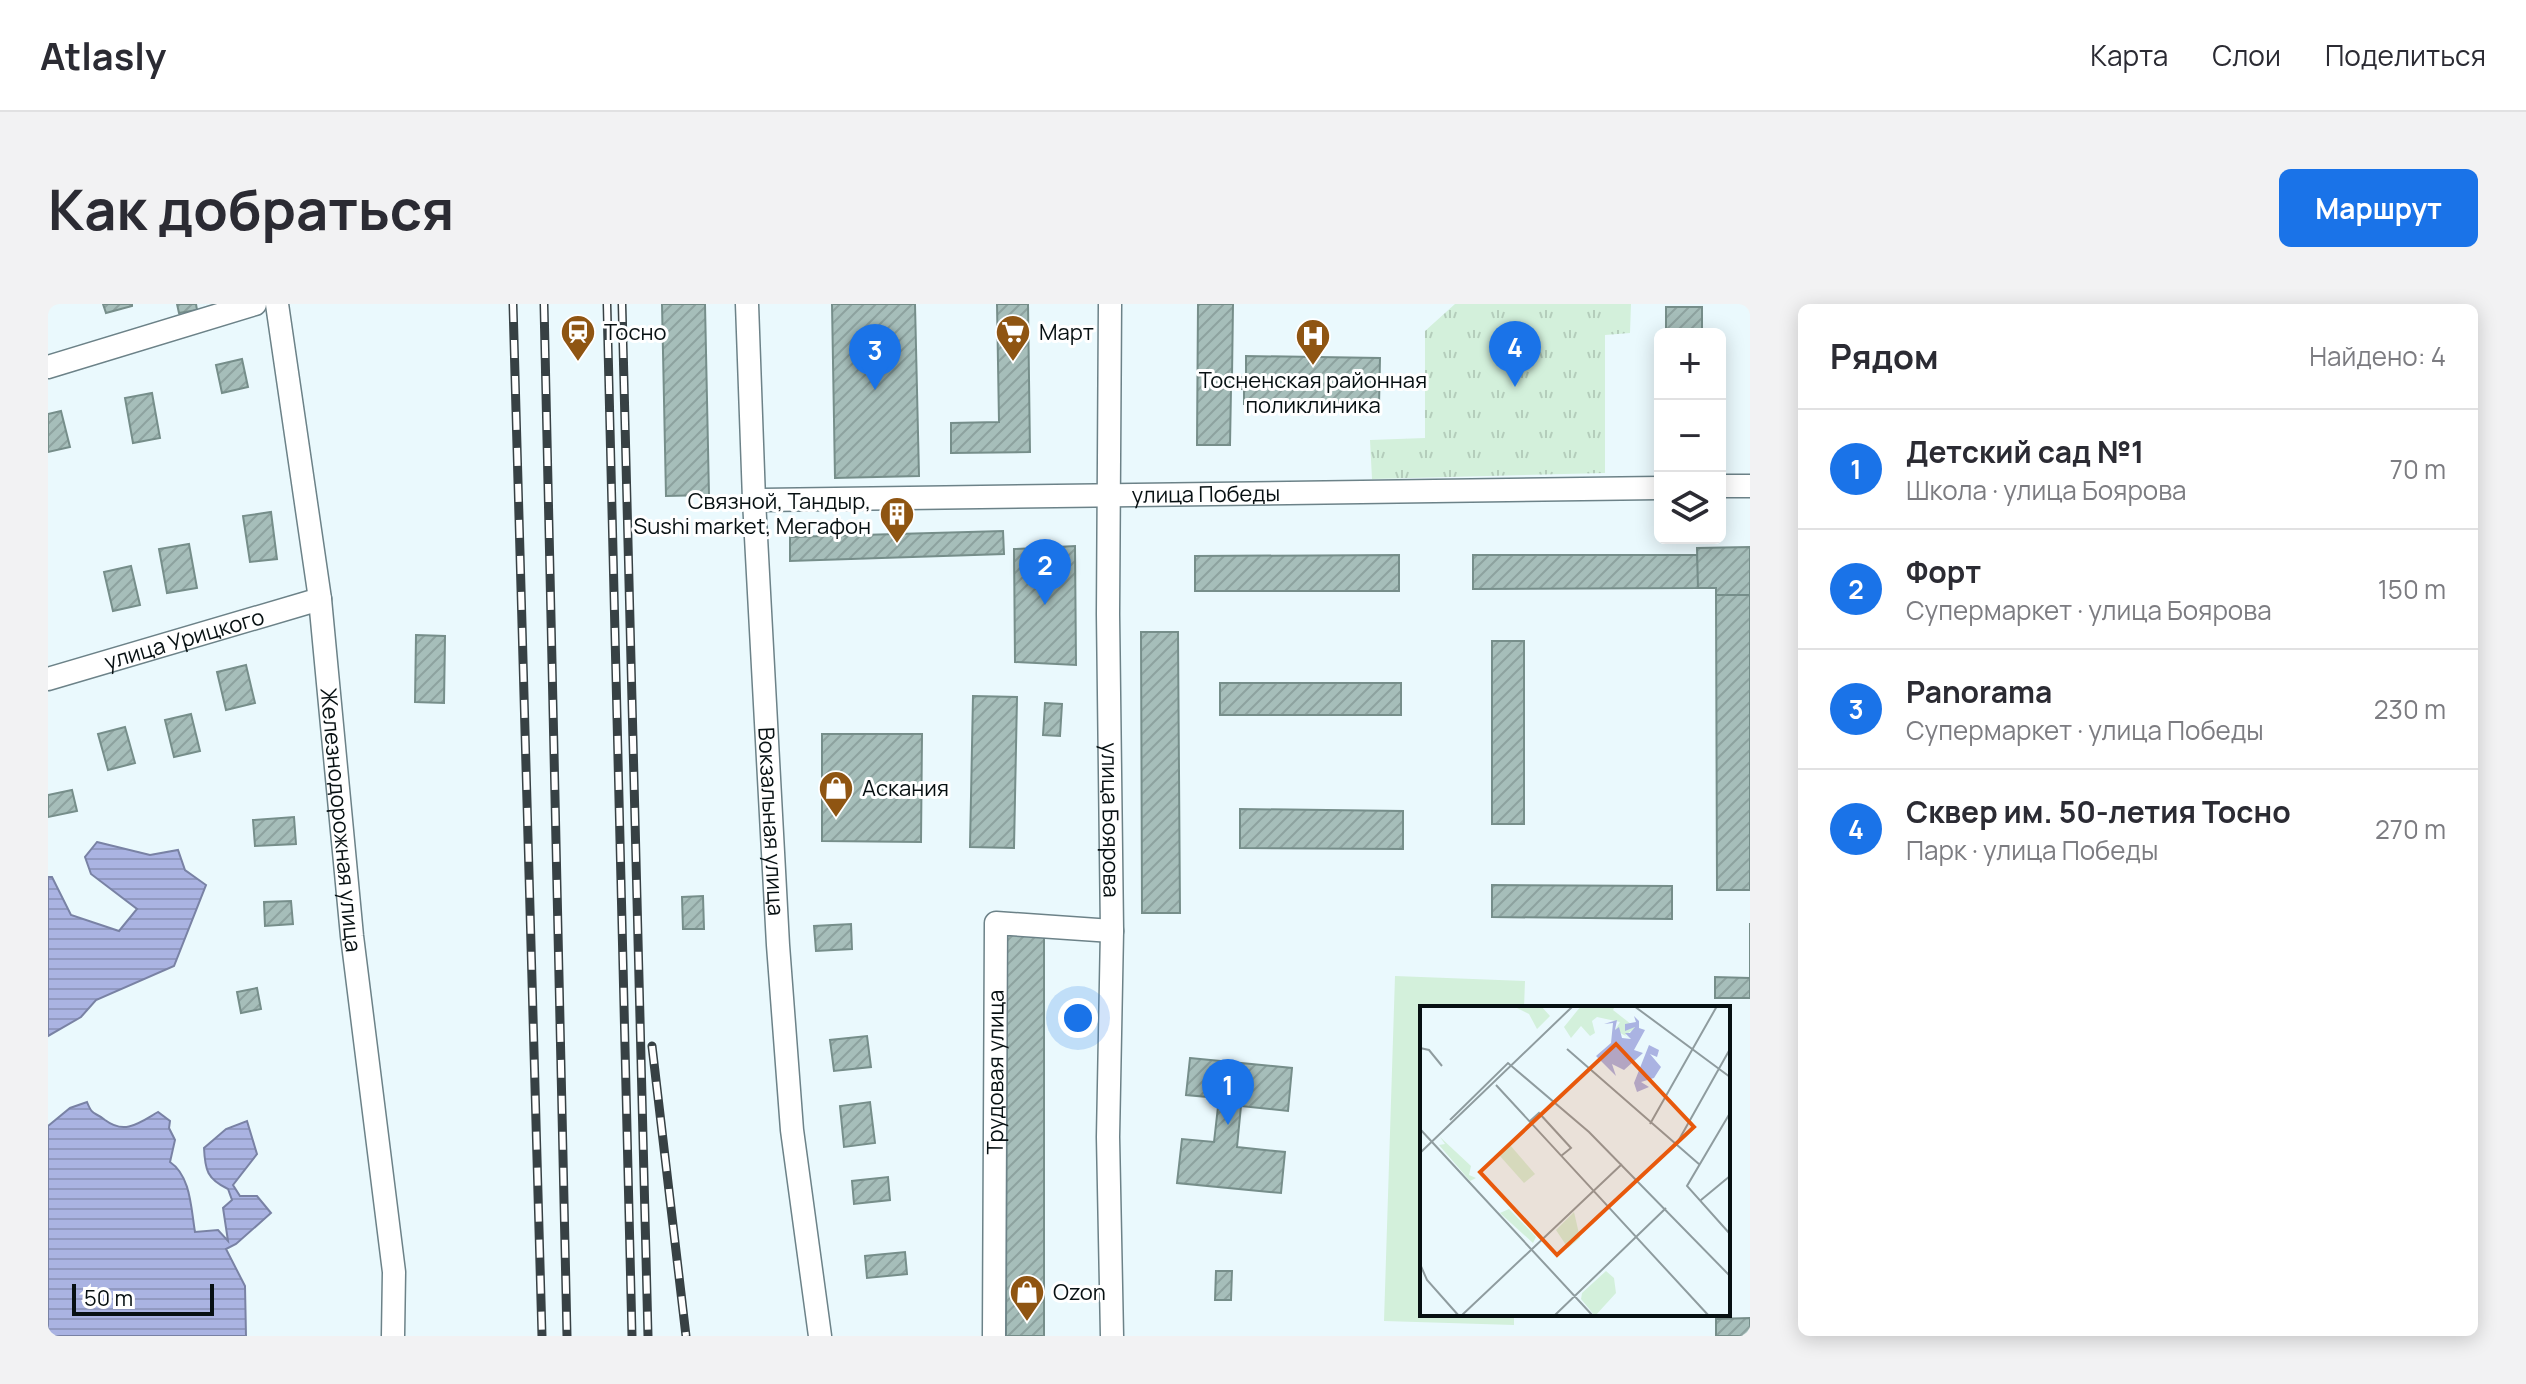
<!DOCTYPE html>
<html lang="ru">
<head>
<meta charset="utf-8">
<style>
  :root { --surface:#fff; --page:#f2f2f3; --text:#2b2b33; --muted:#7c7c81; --line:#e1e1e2; --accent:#1a73e8 }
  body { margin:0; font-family:Manrope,sans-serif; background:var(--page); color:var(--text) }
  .controls { position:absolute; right:24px; top:24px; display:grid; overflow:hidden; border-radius:12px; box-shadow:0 4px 20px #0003 }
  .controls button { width:72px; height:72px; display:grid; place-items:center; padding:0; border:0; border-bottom:2px solid var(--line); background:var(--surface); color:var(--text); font:40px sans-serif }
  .scale { position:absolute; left:24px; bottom:20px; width:142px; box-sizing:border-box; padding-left:8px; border:4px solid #071012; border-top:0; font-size:22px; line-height:28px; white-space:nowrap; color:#071012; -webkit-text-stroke:6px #fff; paint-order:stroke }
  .you { position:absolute; left:1030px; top:714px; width:28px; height:28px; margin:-20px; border:6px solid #fff; border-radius:50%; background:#1a73e8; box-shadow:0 0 0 12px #1a73e833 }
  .badge { display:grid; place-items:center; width:52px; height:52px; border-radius:50%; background:var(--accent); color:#fff; font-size:26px; font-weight:700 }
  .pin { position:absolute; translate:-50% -66px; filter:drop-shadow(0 2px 4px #0008) }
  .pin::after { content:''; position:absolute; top:42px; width:28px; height:24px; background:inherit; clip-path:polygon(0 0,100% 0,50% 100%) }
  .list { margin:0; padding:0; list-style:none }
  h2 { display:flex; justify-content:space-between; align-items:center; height:104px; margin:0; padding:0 32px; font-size:34px }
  h2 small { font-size:26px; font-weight:400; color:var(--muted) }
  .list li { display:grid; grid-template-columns:52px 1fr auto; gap:24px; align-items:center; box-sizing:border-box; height:120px; padding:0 32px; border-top:2px solid var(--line) }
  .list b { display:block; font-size:30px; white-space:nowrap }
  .list p { margin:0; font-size:26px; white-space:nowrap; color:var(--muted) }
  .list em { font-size:26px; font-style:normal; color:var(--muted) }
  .icon { flex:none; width:44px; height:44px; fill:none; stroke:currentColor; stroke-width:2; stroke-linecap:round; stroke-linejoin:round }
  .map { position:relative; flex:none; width:1702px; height:1032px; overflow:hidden; border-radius:12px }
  header { display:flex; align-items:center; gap:48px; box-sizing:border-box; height:112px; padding:0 40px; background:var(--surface); border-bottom:2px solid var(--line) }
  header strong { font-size:38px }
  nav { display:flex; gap:44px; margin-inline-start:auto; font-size:28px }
  .intro { display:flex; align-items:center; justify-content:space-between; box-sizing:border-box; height:192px; padding:0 48px }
  h1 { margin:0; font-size:56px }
  .button { padding:20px 36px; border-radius:12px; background:var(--accent); color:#fff; font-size:28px; font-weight:700 }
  main { display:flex; gap:48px; padding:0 48px }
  aside { flex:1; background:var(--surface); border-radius:12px; box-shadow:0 4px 20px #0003 }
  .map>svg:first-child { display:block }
</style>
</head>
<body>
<header>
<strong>Atlasly</strong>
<nav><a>Карта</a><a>Слои</a><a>Поделиться</a></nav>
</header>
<div class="intro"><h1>Как добраться</h1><a class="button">Маршрут</a></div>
<main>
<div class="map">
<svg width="1702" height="1032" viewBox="0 0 1702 1032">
  <defs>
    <pattern id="park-tufts" width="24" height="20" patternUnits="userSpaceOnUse" patternTransform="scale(2)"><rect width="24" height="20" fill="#d3f0db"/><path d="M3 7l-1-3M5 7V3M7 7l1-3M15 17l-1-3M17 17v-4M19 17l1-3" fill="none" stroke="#b4cdbb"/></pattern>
    <pattern id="water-rules" width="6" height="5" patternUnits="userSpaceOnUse" patternTransform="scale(2)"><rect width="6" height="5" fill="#aab3e2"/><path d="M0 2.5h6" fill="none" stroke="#9199c1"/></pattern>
    <pattern id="building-hatch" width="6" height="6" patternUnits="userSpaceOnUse" patternTransform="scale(2)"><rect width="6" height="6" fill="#a6beba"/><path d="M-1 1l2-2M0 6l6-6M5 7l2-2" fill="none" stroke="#8da29f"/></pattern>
  </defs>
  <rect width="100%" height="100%" fill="#eaf9fd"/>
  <path fill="url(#park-tufts)" d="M 1407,0 L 1583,0 L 1582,29 L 1557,31 L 1557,169 L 1324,175 L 1322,136 L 1377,134 L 1377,27 Z"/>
  <path fill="#d3f0db" d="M 1347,672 L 1477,677 L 1476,704 L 1374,704 L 1374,1010 L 1466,1010 L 1466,1021 L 1336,1017 Z"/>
  <path fill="url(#water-rules)" stroke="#7982a4" stroke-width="2" d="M 49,538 L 102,551 L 130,546 L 137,566 L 158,581 L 126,662 L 48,696 L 33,713 L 0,732 L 0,573 L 4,573 L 23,611 L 71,627 L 89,605 L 43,570 L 37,553 Z
    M 39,798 C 45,813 46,807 57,816 C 77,831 91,819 110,808 L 122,817 L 121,824 L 127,836 L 122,858 C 143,872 143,905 147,928 L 170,926 L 180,937 L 175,904 L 184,896 L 180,885 C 159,875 157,866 156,844 L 178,825 L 199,817 L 209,850 L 185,881 L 192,892 L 209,892 L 223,909 L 188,940 L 178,945 L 197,982 L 198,1032 L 0,1032 L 0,822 L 22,804 Z"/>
  <path fill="url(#building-hatch)" stroke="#768e8a" stroke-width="2" d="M 55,0 L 84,0 L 84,2 L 58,9 Z
    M 129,0 L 148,0 L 149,6 L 131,9 Z
    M 614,0 L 657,0 L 661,191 L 618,192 Z
    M 784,0 L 867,0 L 871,172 L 787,174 Z
    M 949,0 L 980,0 L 982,148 L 903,149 L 903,119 L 951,118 Z
    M 1150,0 L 1185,0 L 1184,73 L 1198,73 L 1198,52 L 1332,54 L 1331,102 L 1196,100 L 1196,85 L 1183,85 L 1182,141 L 1149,141 Z
    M 1618,3 L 1654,3 L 1654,30 L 1618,30 Z
    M 194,55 L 200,83 L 174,89 L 168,61 Z
    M 104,89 L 112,134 L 85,139 L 77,94 Z
    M 13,107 L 22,143 L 0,148 L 0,110 Z
    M 223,208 L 229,255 L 202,258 L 195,212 Z
    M 955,227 L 956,250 L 742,257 L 742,233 Z
    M 141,240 L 149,284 L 119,289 L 111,245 Z
    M 1027,242 L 1028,361 L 967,358 L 966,245 Z
    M 1702,243 L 1702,291 L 1668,291 L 1668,284 L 1650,284 L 1649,244 Z
    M 1351,251 L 1351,287 L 1147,287 L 1147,252 Z
    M 1425,251 L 1649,251 L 1650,284 L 1425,285 Z
    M 83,262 L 92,301 L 65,307 L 56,268 Z
    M 1668,291 L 1702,291 L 1702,586 L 1669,586 Z
    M 1093,328 L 1130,328 L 1132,609 L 1094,609 Z
    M 368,331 L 397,332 L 396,399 L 367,398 Z
    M 1444,337 L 1476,337 L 1476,520 L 1444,520 Z
    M 198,361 L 207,399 L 178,406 L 169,368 Z
    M 1172,379 L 1353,379 L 1353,411 L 1172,411 Z
    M 925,392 L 969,393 L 966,544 L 922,543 Z
    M 997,399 L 1014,400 L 1012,432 L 995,431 Z
    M 143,410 L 152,447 L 126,453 L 117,416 Z
    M 77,423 L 87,459 L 60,466 L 50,430 Z
    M 774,430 L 874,430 L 873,538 L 774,537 Z
    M 24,486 L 29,507 L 0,513 L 0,491 Z
    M 1192,505 L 1355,507 L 1355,545 L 1192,544 Z
    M 246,513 L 248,540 L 207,542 L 205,516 Z
    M 1444,581 L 1624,582 L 1624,615 L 1444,613 Z
    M 655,592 L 656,625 L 635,625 L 634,593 Z
    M 243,597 L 245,620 L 217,622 L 216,598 Z
    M 1702,619 L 1702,694 L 1667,694 L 1667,673 L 1702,674 Z
    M 803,620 L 804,645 L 768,647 L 766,622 Z
    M 959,623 L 996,624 L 996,1032 L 958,1032 Z
    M 209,684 L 213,705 L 193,709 L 189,688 Z
    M 819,732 L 823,763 L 786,767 L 782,736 Z
    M 1142,754 L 1244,764 L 1240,807 L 1193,802 L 1189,843 L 1237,848 L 1233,889 L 1129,879 L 1134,835 L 1166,838 L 1171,794 L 1138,791 Z
    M 822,798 L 827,839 L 796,843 L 792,802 Z
    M 840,873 L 842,896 L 806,900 L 804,877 Z
    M 857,948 L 859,970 L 819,974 L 817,952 Z
    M 1168,967 L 1184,967 L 1183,996 L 1167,996 Z
    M 1702,1014 L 1702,1032 L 1668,1032 L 1668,1015 Z"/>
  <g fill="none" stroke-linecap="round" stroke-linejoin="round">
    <g stroke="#6c8288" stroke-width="25">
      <g id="minor">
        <path id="s1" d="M 229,0 L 272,295 L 304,632 L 346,968 L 345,1032"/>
        <path id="s2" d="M 699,0 L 706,196 L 730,641 L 744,826 L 772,1032"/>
        <path id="s3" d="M 1062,0 L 1060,310 L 1064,627 L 1060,833 L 1064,1032"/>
        <path d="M 0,63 L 207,0"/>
        <path d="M 1672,182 L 1702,182"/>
        <path id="s4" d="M 706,196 L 1612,184"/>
        <path id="s5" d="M 0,375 L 272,295"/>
        <path id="s6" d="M 946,1032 L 948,619 L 1064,627"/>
      </g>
    </g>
    <use href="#minor" stroke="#fff" stroke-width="22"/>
    <g stroke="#374144" stroke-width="9">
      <path id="rail" d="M 465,0 L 494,1032
        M 496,0 L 519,1032
        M 559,0 L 584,1032
        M 574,0 L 600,1032
        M 604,742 L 638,1032"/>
    </g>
    <use href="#rail" stroke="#fff" stroke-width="6" stroke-dasharray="18" stroke-linecap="butt"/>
  </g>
  <defs>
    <g id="station-pin" transform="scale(1.8)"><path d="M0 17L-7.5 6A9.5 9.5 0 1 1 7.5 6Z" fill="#8f5512" stroke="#fff"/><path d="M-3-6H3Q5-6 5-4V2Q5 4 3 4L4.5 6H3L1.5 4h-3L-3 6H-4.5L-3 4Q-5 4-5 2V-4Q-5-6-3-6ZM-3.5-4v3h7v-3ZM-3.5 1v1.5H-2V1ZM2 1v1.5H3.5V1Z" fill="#fff"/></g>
    <g id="supermarket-pin" transform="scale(1.8)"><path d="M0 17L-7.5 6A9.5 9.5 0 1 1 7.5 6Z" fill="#8f5512" stroke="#fff"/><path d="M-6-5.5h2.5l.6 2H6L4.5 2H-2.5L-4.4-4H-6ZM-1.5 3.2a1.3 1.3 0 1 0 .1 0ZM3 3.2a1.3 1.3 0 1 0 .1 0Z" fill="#fff"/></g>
    <g id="hospital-pin" transform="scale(1.8)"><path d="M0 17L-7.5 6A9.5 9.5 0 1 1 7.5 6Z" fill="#8f5512" stroke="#fff"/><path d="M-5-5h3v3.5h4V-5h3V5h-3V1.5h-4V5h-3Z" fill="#fff"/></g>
    <g id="building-pin" transform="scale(1.8)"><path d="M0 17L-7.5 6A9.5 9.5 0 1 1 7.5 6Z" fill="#8f5512" stroke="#fff"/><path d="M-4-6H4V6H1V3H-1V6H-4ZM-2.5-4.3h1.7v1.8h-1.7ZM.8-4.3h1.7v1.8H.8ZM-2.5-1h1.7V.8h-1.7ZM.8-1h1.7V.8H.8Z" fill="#fff"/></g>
    <g id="shop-pin" transform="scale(1.8)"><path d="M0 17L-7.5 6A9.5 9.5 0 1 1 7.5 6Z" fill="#8f5512" stroke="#fff"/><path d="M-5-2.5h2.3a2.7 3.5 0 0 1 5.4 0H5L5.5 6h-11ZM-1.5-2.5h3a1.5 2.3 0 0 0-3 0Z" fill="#fff"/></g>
  </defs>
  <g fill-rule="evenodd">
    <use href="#station-pin" x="530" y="28"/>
    <use href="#supermarket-pin" x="965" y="28"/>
    <use href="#hospital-pin" x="1265" y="32"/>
    <use href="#building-pin" x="849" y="210"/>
    <use href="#shop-pin" x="788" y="484"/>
    <use href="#shop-pin" x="979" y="988"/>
  </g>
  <g text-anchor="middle" stroke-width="6" stroke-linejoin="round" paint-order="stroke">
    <g font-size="22" fill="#071012" stroke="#fff" text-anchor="start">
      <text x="556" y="36">Тосно</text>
      <text x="991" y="36">Март</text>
      <text x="1265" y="84" text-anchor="middle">Тосненская районная<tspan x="1265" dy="25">поликлиника</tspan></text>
      <text x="823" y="205" text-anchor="end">Связной, Тандыр,<tspan x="823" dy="25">Sushi market, Мегафон</tspan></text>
      <text x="814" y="492">Аскания</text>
      <text x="1005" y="996">Ozon</text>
    </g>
    <g font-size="22" fill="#071012" stroke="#fff">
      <text dy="8" stroke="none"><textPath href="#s4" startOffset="452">улица Победы</textPath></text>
      <text dy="8" stroke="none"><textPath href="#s5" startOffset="142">улица Урицкого</textPath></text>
      <text dy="8" stroke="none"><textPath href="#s1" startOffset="520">Железнодорожная улица</textPath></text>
      <text dy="8" stroke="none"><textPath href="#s3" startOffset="516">улица Боярова</textPath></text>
      <text dy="8" stroke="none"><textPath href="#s2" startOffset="518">Вокзальная улица</textPath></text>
      <text dy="8" stroke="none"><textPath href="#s6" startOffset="264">Трудовая улица</textPath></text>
    </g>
  </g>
  <g transform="translate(1372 702)">
    <rect width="310" height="310" fill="#eaf9fd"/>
    <path d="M 93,0 L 121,0 L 130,10 L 117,23 L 109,8 ZM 161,0 L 195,0 L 193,4 L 216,22 L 205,29 L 211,33 L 195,24 L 200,16 L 177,11 L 172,15 L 175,27 L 170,30 L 161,20 L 151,32 L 144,21 ZM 20,131 L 51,160 L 49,169 L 56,172 L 50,175 L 19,139 L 25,138 ZM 89,203 L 116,231 L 113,237 L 80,207 Z" fill="#d3f0db"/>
    <path d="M 154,206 L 160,232 L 148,242 L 136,224 ZM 186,265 L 194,272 L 196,287 L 175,310 L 161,293 L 162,287 Z" fill="#d3f0db"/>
    <path d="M 90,139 L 115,168 L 104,177 L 79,149 Z" fill="#d3f0db"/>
    <path d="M 214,10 L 219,15 L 219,22 L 225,24 L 214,44 L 223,47 L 204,64 L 192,58 L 196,70 L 176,50 L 191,37 L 193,17 L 184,18 L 197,14 L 195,24 L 199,21 L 202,32 L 211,33 L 205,27 L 210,27 L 215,21 L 205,25 L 205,18 L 216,16 ZM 229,39 L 239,44 L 237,51 L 230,48 L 241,61 L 234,72 L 221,76 L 229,81 L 217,86 L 214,77 Z" fill="#aab3e2"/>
    <path fill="none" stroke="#8f9c9f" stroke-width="2" d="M 214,0 L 310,71M 0,42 L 9,44 L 22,60M 147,43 L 280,159M 76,79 L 289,310M 310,107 L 267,180 L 310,228M 30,114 L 88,57 L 169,126 L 310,270M 109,116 L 119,107 L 151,142 L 141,150M 230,118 L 297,0M 0,123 L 173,310M 256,139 L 310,43M 0,147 L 153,0M 281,194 L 310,170M 0,258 L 7,274 L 39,310M 41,310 L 202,158M 134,310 L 246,202"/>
    <path fill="#e8590c" fill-opacity="0.15" stroke="#e8590c" stroke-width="4" d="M 196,38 L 274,121 L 137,249 L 60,166 Z"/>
    <rect width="310" height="310" fill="none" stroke="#071012" stroke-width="4"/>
  </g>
</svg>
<div class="controls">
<button>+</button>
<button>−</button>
<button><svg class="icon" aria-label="layers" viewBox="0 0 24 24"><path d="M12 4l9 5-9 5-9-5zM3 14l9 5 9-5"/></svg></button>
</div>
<div class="scale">50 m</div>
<div class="you"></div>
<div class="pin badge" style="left:1180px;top:821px">1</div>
<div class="pin badge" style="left:997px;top:301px">2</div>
<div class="pin badge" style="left:827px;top:86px">3</div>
<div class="pin badge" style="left:1467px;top:83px">4</div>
</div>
<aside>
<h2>Рядом<small>Найдено: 4</small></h2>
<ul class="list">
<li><span class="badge">1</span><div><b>Детский сад №1</b><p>Школа · улица Боярова</p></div><em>70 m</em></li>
<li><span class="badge">2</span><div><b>Форт</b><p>Супермаркет · улица Боярова</p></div><em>150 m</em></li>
<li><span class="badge">3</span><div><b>Panorama</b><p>Супермаркет · улица Победы</p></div><em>230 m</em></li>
<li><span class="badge">4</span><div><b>Сквер им. 50-летия Тосно</b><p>Парк · улица Победы</p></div><em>270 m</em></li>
</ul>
</aside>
</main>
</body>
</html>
